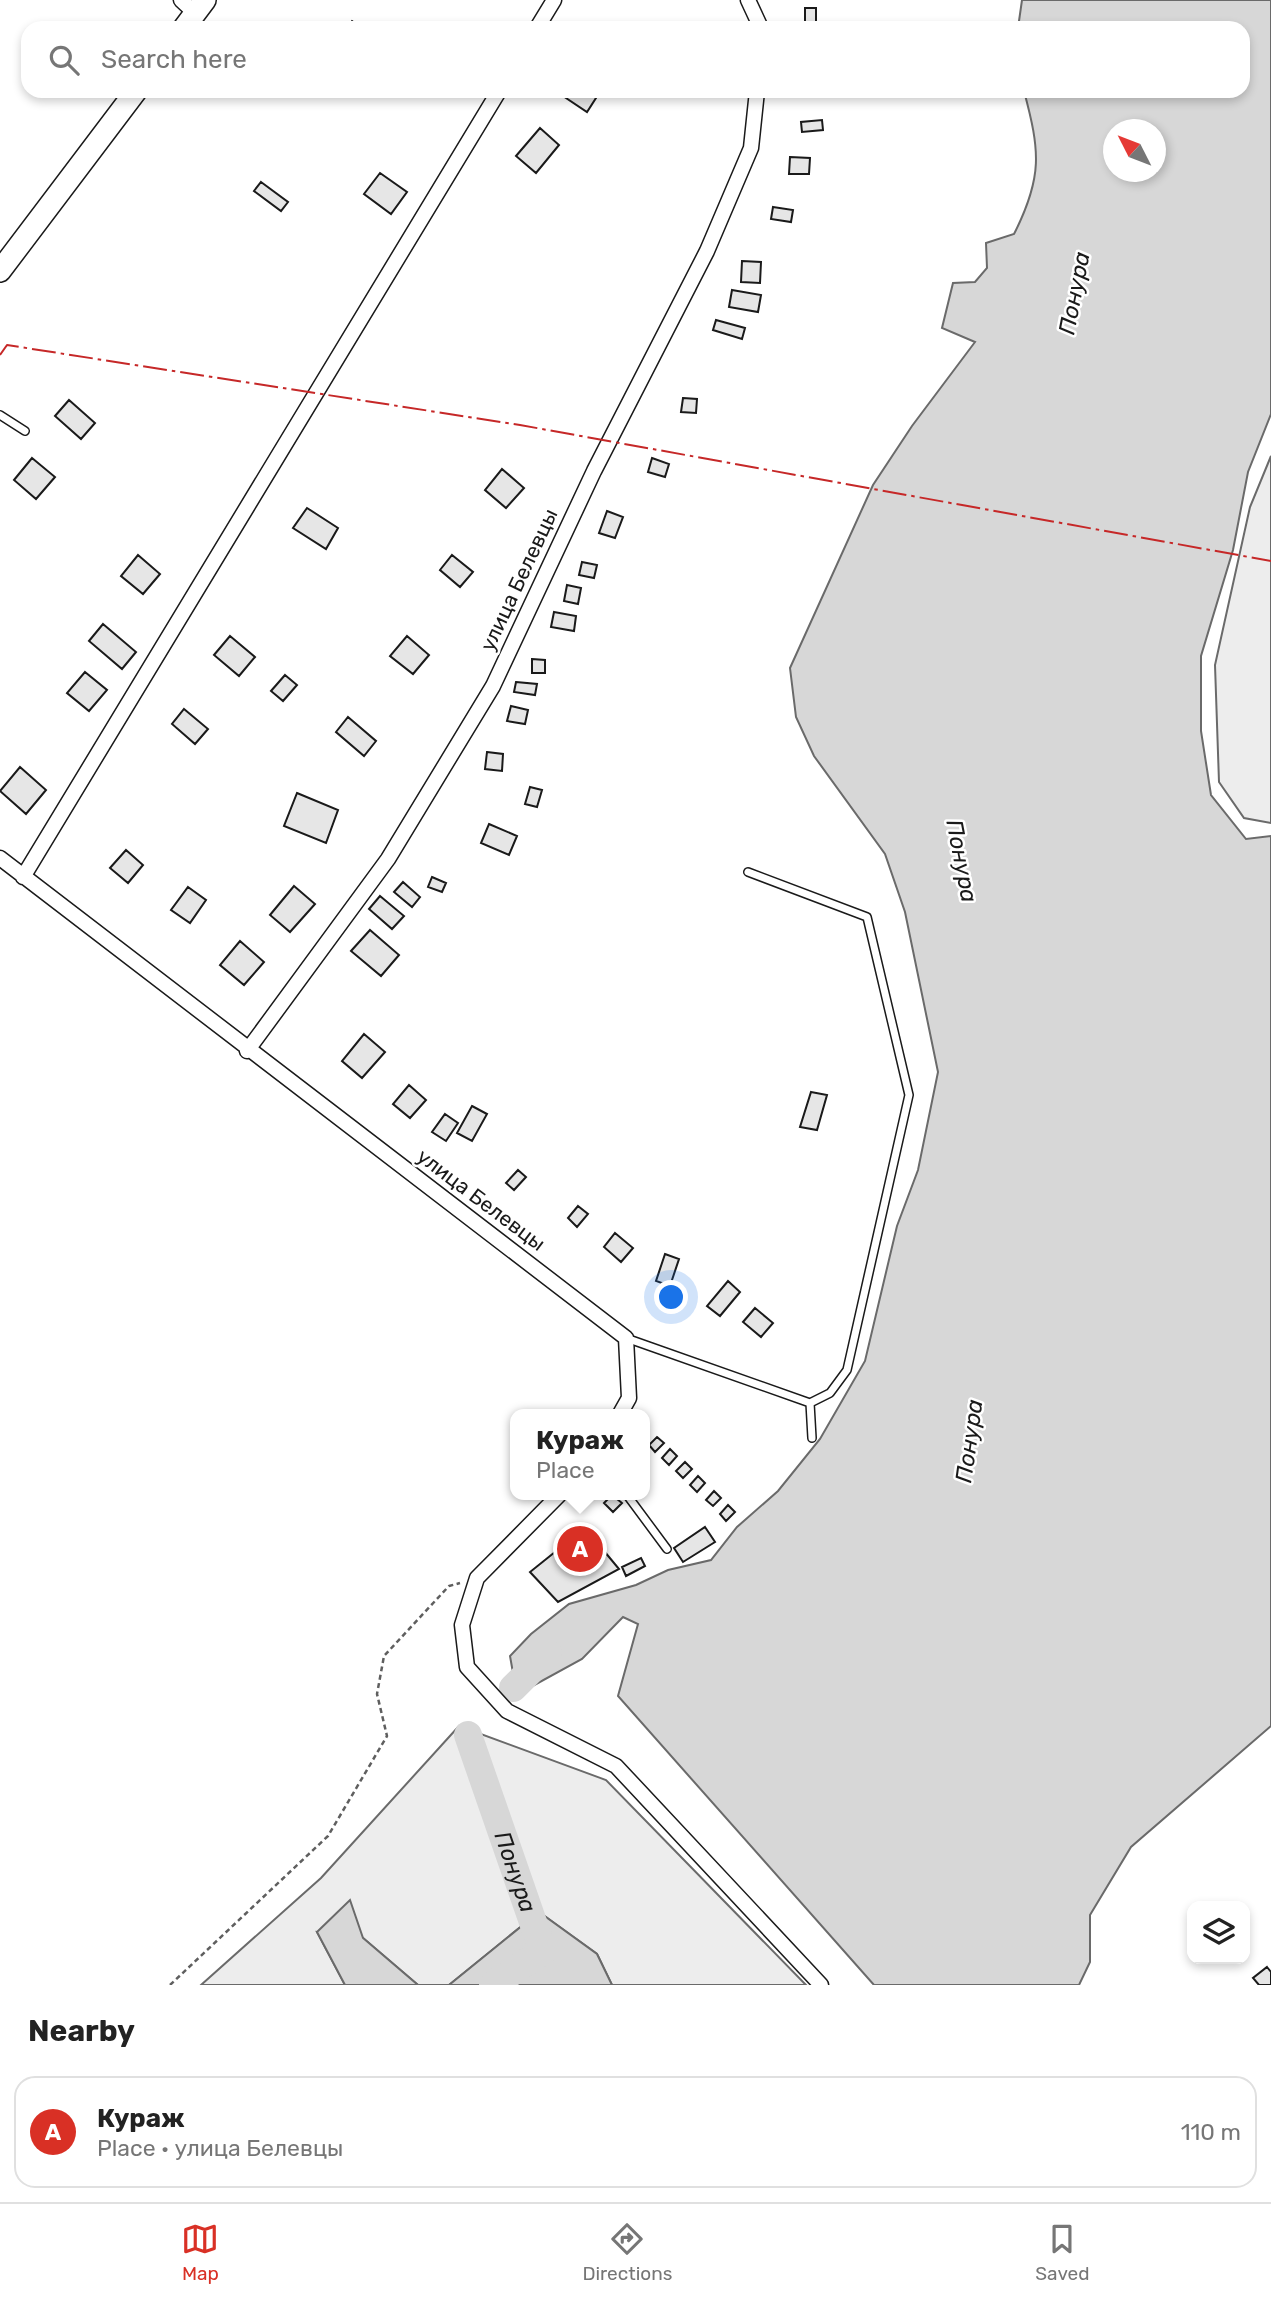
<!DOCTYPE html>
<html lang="en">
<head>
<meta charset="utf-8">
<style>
  :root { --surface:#fff; --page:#f6f6f6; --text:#222; --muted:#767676; --line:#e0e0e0; --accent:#d93025 }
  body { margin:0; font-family:Rubik,sans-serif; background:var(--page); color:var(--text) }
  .controls { position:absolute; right:21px; bottom:21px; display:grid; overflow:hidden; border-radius:14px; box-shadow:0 4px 10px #0003 }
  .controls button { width:63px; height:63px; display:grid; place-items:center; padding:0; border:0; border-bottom:2px solid var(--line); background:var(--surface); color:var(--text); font:35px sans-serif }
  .compass { position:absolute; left:1103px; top:119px; width:63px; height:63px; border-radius:50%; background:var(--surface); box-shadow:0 4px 10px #0003; rotate:312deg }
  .you { position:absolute; left:672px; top:1298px; width:24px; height:24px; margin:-18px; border:5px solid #fff; border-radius:50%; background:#1a73e8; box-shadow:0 0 0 10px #1a73e833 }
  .badge { display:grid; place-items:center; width:46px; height:46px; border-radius:50%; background:var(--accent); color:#fff; font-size:23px; font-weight:700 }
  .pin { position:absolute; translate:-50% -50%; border:4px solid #fff; box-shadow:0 2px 7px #0006 }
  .popup { position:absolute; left:510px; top:1409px; width:140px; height:91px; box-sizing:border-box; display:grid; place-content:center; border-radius:14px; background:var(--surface); filter:drop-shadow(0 2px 5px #0005); font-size:23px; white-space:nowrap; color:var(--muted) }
  .popup b { font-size:26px; color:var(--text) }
  .popup::after { content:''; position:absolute; left:50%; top:100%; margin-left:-14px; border:14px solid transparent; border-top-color:var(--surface) }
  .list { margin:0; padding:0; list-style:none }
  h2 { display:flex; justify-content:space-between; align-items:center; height:91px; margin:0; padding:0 28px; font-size:30px }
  h2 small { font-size:23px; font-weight:400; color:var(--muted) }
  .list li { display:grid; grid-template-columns:46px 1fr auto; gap:21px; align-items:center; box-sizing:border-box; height:112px; margin:0 14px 14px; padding:0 14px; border:2px solid var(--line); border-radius:21px }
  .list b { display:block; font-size:26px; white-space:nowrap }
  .list p { margin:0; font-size:23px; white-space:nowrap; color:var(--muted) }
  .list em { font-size:23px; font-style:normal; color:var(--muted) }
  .icon { flex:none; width:38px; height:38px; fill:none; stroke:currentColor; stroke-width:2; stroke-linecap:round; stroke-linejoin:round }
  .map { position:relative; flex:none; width:1271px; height:1985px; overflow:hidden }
  .search { position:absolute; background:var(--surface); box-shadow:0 4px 10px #0003; left:21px; right:21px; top:21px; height:77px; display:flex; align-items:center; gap:18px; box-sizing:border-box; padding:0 24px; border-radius:21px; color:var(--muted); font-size:26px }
  .sheet { height:217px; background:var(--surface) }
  nav { display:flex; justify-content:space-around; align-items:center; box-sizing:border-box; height:98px; border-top:2px solid var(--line); background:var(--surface); font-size:19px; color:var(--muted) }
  nav a { display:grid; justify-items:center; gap:4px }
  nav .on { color:var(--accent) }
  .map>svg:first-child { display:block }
</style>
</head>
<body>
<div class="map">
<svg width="1271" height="1985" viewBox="0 0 1271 1985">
  <rect width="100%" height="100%" fill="#fff"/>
  <path fill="#ededed" stroke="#6a6a6a" stroke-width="2" d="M 1271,456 L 1271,823 L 1244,818 L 1219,782 L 1215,665 L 1250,507 Z
    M 459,1726 L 606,1780 L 806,1985 L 612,1985 L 597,1954 L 539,1912 L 449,1985 L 418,1985 L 363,1938 L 317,1932 L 345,1985 L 201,1985 L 321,1878 Z"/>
  <path fill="#d7d7d7" stroke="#6a6a6a" stroke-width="2" fill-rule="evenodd" d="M 1022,0 L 1271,0 L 1271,414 L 1248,472 L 1233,550 L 1201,656 L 1201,731 L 1211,795 L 1246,839 L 1271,836 L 1271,1726 L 1131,1847 L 1090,1915 L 1090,1962 L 1079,1985 L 874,1985 L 618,1696 L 638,1624 L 623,1617 L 582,1659 L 529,1688 L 513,1673 L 510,1656 L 531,1634 L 569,1604 L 636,1585 L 668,1570 L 711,1560 L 737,1527 L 778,1491 L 820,1439 L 865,1361 L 897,1226 L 918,1170 L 938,1072 L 905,912 L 885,854 L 814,756 L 796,717 L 790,668 L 873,485 L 912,426 L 975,342 L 942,328 L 953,283 L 975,282 L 987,268 L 986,243 L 1014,234 C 1043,177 1040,151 1024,91 L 1243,91 L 1243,28 L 1018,28 ZM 1114,130 L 1156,130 L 1156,172 L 1114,172 Z
    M 350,1900 L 363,1938 L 418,1985 L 345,1985 L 317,1932 Z
    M 539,1912 L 597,1954 L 612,1985 L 449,1985 Z"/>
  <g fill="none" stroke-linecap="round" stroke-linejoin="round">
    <g stroke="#d7d7d7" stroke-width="28">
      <path d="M 513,1688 L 548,1653"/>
      <path id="s1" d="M 468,1735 L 543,1951 L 493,1985"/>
    </g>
  </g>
  <path fill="#e6e6e6" stroke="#1a1a1a" stroke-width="2" d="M 805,8 L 816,8 L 816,28 L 805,28 Z
    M 352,21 L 361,28 L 346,28 Z
    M 566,91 L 586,91 L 596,98 L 587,112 L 563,96 Z
    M 822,120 L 823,130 L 802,132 L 801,122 Z
    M 540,128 L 559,145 L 536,173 L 516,156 Z
    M 790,157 L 810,158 L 809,174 L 789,174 Z
    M 380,173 L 407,192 L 391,214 L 364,194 Z
    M 261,182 L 288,202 L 281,211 L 254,191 Z
    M 773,207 L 793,210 L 791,222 L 771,219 Z
    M 742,261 L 761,262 L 760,283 L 741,282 Z
    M 732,290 L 761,295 L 758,312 L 729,307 Z
    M 716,320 L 745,328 L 742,339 L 713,330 Z
    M 683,398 L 697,399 L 696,413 L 681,412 Z
    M 69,400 L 95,423 L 81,439 L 55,416 Z
    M 32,458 L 55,477 L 36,499 L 14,480 Z
    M 652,458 L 669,464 L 665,477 L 648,472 Z
    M 502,469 L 524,488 L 506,508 L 485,490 Z
    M 307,508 L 338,528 L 326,549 L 293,528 Z
    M 607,511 L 623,517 L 615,538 L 599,533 Z
    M 138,555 L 160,574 L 143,594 L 121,576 Z
    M 452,555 L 473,572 L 460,587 L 440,570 Z
    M 582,562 L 597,565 L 594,578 L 579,575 Z
    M 567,585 L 581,588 L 578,604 L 564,601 Z
    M 554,612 L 576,616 L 574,631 L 551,627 Z
    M 103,624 L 136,652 L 122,669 L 89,641 Z
    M 230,636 L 255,657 L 239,676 L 214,655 Z
    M 407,636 L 429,655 L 413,674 L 390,656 Z
    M 532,659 L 545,660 L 545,673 L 532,673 Z
    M 85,672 L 107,690 L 89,711 L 67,693 Z
    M 285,675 L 297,685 L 283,701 L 271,691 Z
    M 516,682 L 537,684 L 535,695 L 514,692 Z
    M 511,706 L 528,710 L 525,724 L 507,721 Z
    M 184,709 L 208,729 L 195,744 L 172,724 Z
    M 348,717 L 376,741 L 364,756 L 336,732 Z
    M 487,752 L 503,754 L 502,771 L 485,769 Z
    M 20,767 L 46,790 L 26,814 L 0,791 Z
    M 530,787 L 542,790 L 537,807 L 525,804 Z
    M 297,793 L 338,810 L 326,843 L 284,826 Z
    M 489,824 L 517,836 L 509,855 L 481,843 Z
    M 126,850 L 143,865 L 128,883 L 110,868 Z
    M 432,877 L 446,883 L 442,892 L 428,887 Z
    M 403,882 L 420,897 L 412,907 L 394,892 Z
    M 294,886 L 315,904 L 290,932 L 270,915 Z
    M 188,887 L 206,900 L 190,923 L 171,910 Z
    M 380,896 L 404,916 L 392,929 L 369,909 Z
    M 370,930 L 399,955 L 381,976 L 351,951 Z
    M 240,941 L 264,962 L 244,985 L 220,965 Z
    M 364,1034 L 385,1052 L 362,1078 L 342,1061 Z
    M 409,1085 L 426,1100 L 410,1118 L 393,1104 Z
    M 811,1092 L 827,1095 L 817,1130 L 800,1127 Z
    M 472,1106 L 487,1114 L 472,1141 L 457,1133 Z
    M 445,1114 L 458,1123 L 446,1141 L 432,1132 Z
    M 518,1170 L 526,1177 L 514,1190 L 506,1183 Z
    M 578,1206 L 588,1214 L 577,1227 L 568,1218 Z
    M 615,1233 L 633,1248 L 621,1262 L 604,1247 Z
    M 665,1254 L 679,1259 L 670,1286 L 656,1281 Z
    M 728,1281 L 740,1292 L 720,1316 L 707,1306 Z
    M 755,1308 L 773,1323 L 761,1337 L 743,1322 Z
    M 657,1437 L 664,1443 L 655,1452 L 649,1445 Z
    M 670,1449 L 677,1456 L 669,1465 L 662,1458 Z
    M 685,1462 L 692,1469 L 683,1478 L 676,1471 Z
    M 698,1476 L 705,1483 L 697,1492 L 690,1485 Z
    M 714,1491 L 721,1498 L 713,1506 L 706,1500 Z
    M 612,1495 L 622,1503 L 613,1512 L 604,1503 Z
    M 728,1505 L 735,1512 L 726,1521 L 720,1514 Z
    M 705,1527 L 715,1542 L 683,1562 L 674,1548 Z
    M 585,1528 L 619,1569 L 558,1602 L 530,1572 Z
    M 641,1558 L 645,1566 L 626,1576 L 622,1567 Z
    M 1267,1967 L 1271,1972 L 1271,1985 L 1259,1985 L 1253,1978 Z"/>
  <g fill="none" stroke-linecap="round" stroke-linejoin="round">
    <g stroke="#1a1a1a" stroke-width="10">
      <path id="lane" d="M 0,415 L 25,431
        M 626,1338 L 810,1403 L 830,1393 L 847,1370 L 909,1095 L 867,917 L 748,872
        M 810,1403 L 812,1438
        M 627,1495 L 667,1549"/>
    </g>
    <g stroke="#1a1a1a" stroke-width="17">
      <path id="street" d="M 181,0 L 195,13
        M 748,0 L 761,28
        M 537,28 L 554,0
        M 0,858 L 626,1338 L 629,1398 L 620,1414
        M 23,877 L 499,91
        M 247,1051 L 388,859 L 493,686 L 594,471 L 707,251 L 751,148 L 757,91
        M 559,1495 L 477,1578 L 462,1625 L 467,1667 L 507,1711 L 616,1766 L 821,1985"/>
    </g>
    <g stroke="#1a1a1a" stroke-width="24">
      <path id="secondary" d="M 184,28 L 205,0
        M 0,271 L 136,91"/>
    </g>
    <path stroke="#5f5f5f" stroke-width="2.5" stroke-dasharray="5 3.5" stroke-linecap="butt" d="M 170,1985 L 328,1836 L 387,1736 L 377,1694 L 384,1656 L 449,1586 L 460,1583"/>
    <use href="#lane" stroke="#fff" stroke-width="7"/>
    <use href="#street" stroke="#fff" stroke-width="14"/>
    <use href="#secondary" stroke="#fff" stroke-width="21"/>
    <path stroke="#c62828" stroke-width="2" stroke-dasharray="24 5 3.5 5" stroke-linecap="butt" d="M 0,355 L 7,345 L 520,425 L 1271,561"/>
  </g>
  <g text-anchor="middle" stroke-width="5" stroke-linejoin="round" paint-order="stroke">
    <g font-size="21" fill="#1a1a1a" stroke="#fff">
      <text transform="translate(519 580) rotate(-65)" y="7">улица Белевцы</text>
      <text transform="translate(481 1200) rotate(37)" y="7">улица Белевцы</text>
    </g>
    <g font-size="23" font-style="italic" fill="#1a1a1a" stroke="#fff">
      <text transform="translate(1074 293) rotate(-79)" y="8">Понура</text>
      <text transform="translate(962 861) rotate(79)" y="8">Понура</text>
      <text transform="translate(969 1441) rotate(-82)" y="8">Понура</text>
      <text dy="8" stroke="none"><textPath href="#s1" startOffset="145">Понура</textPath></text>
    </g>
  </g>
</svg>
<div class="controls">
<button><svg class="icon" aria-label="layers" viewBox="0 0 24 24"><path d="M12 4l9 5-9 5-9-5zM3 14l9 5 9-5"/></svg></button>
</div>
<svg class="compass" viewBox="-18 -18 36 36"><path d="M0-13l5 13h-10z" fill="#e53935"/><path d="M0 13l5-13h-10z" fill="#767676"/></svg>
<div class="you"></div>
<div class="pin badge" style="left:580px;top:1549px">A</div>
<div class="popup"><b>Кураж</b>Place</div>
<div class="search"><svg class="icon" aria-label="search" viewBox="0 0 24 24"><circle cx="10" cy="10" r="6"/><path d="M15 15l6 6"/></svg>Search here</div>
</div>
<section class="sheet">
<h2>Nearby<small></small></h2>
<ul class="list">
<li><span class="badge">A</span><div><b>Кураж</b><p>Place · улица Белевцы</p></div><em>110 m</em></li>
</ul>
</section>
<nav>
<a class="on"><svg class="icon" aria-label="map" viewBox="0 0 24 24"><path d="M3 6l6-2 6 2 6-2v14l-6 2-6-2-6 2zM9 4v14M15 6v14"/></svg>Map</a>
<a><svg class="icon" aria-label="directions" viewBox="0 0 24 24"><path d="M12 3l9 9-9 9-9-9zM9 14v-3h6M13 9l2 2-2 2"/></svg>Directions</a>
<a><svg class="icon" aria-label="saved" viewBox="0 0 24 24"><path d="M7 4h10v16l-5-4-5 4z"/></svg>Saved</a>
</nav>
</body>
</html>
